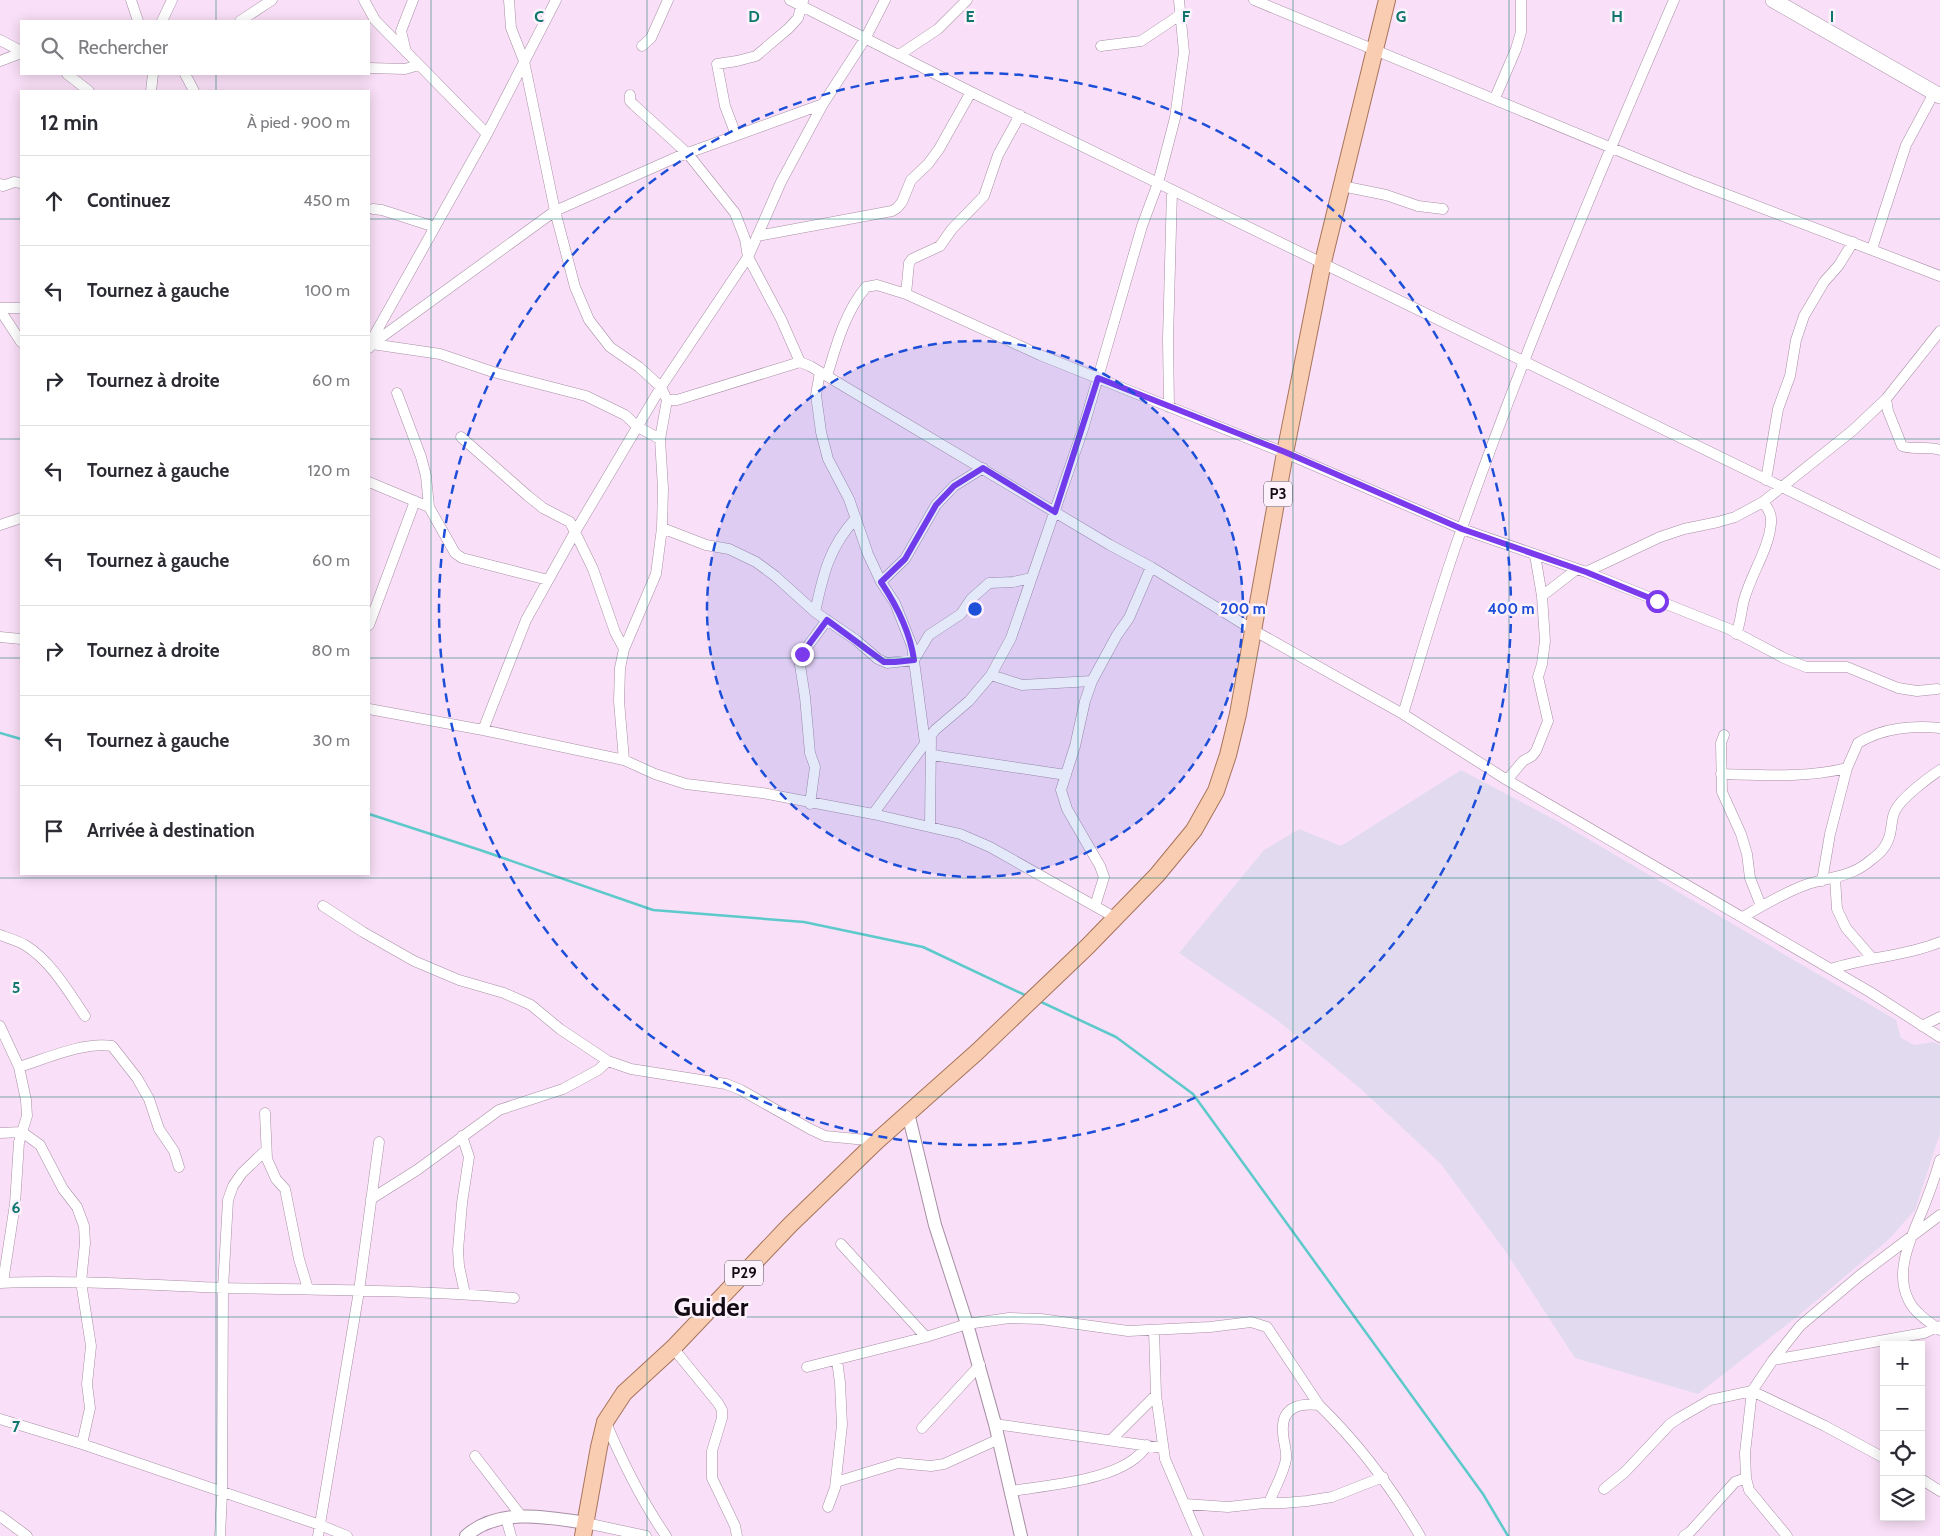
<!DOCTYPE html>
<html lang="fr">
<head>
<meta charset="utf-8">
<style>
  :root { --surface:#fff; --page:#f2f2f3; --text:#2b2b33; --muted:#7c7c81; --line:#e1e1e2 }
  body { margin:0; font-family:Cabin,sans-serif; background:var(--page); color:var(--text) }
  .controls { position:absolute; right:15px; bottom:15px; display:grid; overflow:hidden; border-radius:0px; box-shadow:0 2px 12px #0003 }
  .controls button { width:45px; height:45px; display:grid; place-items:center; padding:0; border:0; border-bottom:1px solid var(--line); background:var(--surface); color:var(--text); font:25px sans-serif }
  .stop { position:absolute; width:15px; height:15px; margin:-11px; border:4px solid #7c3aed; border-radius:50%; background:#fff }
  .stop.end { background:#7c3aed; border-color:#fff; box-shadow:0 1px 5px #0008 }
  .list { margin:0; padding:0; list-style:none }
  h2 { display:flex; justify-content:space-between; align-items:center; height:65px; margin:0; padding:0 20px; font-size:21px }
  h2 small { font-size:16px; font-weight:400; color:var(--muted) }
  .list li { display:grid; grid-template-columns:32px 1fr auto; gap:15px; align-items:center; box-sizing:border-box; height:90px; padding:0 20px; border-top:1px solid var(--line) }
  .list b { display:block; font-size:19px; white-space:nowrap }
  .list em { font-size:16px; font-style:normal; color:var(--muted) }
  .icon { flex:none; width:28px; height:28px; fill:none; stroke:currentColor; stroke-width:2; stroke-linecap:round; stroke-linejoin:round }
  .map { position:relative; flex:none; width:1940px; height:1536px; overflow:hidden }
  .search { position:absolute; background:var(--surface); box-shadow:0 2px 12px #0003; left:20px; top:20px; width:350px; height:55px; display:flex; align-items:center; gap:12px; box-sizing:border-box; padding:0 18px; border-radius:0px; color:var(--muted); font-size:19px }
  .panel { position:absolute; background:var(--surface); box-shadow:0 2px 12px #0003; left:20px; top:90px; width:350px; height:785px; border-radius:0px }
  .map>svg:first-child { display:block }
</style>
</head>
<body>
<div class="map">
<svg width="1940" height="1536" viewBox="0 0 1940 1536">
  <rect width="100%" height="100%" fill="#f9dff7"/>
  <path fill="#e2dbf0" d="M 1461,770 L 1559,822 L 1896,1020 L 1901,1038 L 1914,1045 L 1934,1042 L 1940,1045 L 1940,1133 L 1915,1210 L 1889,1239 L 1798,1316 L 1698,1394 L 1575,1358 L 1506,1252 L 1441,1164 L 1361,1089 L 1277,1020 L 1179,953 L 1264,850 L 1299,829 L 1341,846 Z"/>
  <g fill="none" stroke-linecap="round" stroke-linejoin="round">
    <path stroke="#5dc9cb" stroke-width="2.5" d="M 0,733 L 21,739
      M 369,814 L 480,850 L 653,910 L 804,922 L 923,947 L 1027,996
      M 1039,1001 L 1116,1037 L 1193,1094 L 1483,1494 L 1508,1536"/>
    <g stroke="#a78fa5" stroke-width="11">
      <path id="minor" d="M 131,0 L 138,21
        M 364,0 L 375,20 L 487,134
        M 509,0 L 511,28 L 524,61 L 555,211 L 575,287 L 589,320 L 610,347 L 639,367 L 661,387 L 667,400 L 677,400 L 800,362 L 810,366 L 1110,545 L 1151,567 L 1253,630 L 1403,714 L 1507,780 L 1870,992 L 1940,1037
        M 790,0 L 971,92 L 1940,564
        M 1254,0 L 1694,182 L 1940,276
        M 162,21 L 172,0
        M 240,21 L 272,0
        M 0,40 L 21,51
        M 642,46 L 651,38 L 668,0
        M 1101,46 L 1141,41 L 1180,15
        M 406,52 L 401,31 L 413,0
        M 899,55 L 938,29 L 967,0
        M 0,61 L 21,53
        M 369,68 L 405,69 L 419,65
        M 67,74 L 89,91
        M 185,74 L 194,91
        M 151,91 L 153,74
        M 630,95 L 630,101 L 634,105 L 688,154 L 735,213 L 745,239 L 748,257 L 781,319 L 800,362
        M 1495,98 L 1516,49 L 1521,32 L 1521,0
        M 736,135 L 725,106 L 717,64 L 737,61 L 756,56 L 789,28 L 798,18 L 803,1
        M 0,184 L 3,186 L 14,182 L 21,183
        M 1342,186 L 1386,195 L 1418,206 L 1443,209
        M 373,209 L 382,210 L 435,227
        M 757,236 L 892,211 L 897,208 L 902,202 L 911,180 L 928,164 L 939,149 L 971,92
        M 1872,249 L 1906,145 L 1934,93
        M 906,294 L 909,263 L 912,259 L 940,246 L 952,229 L 984,196 L 998,155 L 1020,115
        M 0,308 L 21,308
        M 0,310 L 21,342
        M 370,343 L 487,134 L 556,0
        M 372,344 L 440,354 L 493,372 L 586,396 L 625,415 L 638,427 L 660,439
        M 369,348 L 372,344 L 555,211 L 677,157 L 823,104
        M 820,372 L 816,395 L 821,432 L 828,459 L 849,499 L 868,554 L 881,582 L 895,603 L 912,646 L 925,743
        M 827,376 C 836,346 845,312 866,287 L 877,285 L 906,294 L 1040,355 L 1285,453 L 1462,529 L 1586,572 L 1729,629 L 1784,658 L 1806,667 L 1847,667 L 1898,688 L 1917,691 L 1937,689
        M 397,393 L 421,457 L 426,476 L 429,507
        M 1886,399 L 1888,411 L 1902,446 C 1914,451 1928,445 1940,450
        M 1169,407 L 1168,340 L 1172,190
        M 461,437 L 528,496 L 543,508 L 570,522 L 593,569 L 615,632 L 624,649
        M 1766,480 L 1778,409 L 1790,376 L 1796,340 L 1804,316 L 1824,282 L 1839,265 L 1853,242
        M 369,482 L 429,507 L 455,553 L 462,558 L 548,580
        M 0,525 L 21,518
        M 662,528 L 706,545 L 729,549 L 756,562 L 775,576 L 815,612 L 856,640 L 878,659 L 887,663 L 914,660 L 929,635 L 961,614 L 971,599 L 989,583 L 1013,582 L 1031,578
        M 1586,572 L 1660,537 L 1684,529 L 1718,522 L 1735,517 L 1763,502 L 1852,431 L 1886,399 L 1940,331
        M 881,582 L 905,559 L 936,505 L 954,486 L 983,468
        M 1542,596 L 1577,569
        M 815,612 C 823,575 829,547 856,518
        M 369,625 L 415,501
        M 1736,634 C 1741,622 1741,611 1744,600 C 1751,574 1769,549 1771,523 C 1772,514 1768,508 1763,502
        M 0,637 L 21,639
        M 991,675 L 1022,685 L 1092,681
        M 369,709 L 483,730 L 624,760 L 655,774 L 686,784 L 762,793 L 873,814 L 960,834 L 990,847 L 1116,918
        M 1403,714 C 1422,652 1440,589 1462,528 C 1525,349 1599,174 1674,0
        M 483,730 L 526,620 L 575,532 L 661,387 L 748,257 L 781,182 L 823,104 L 865,39 L 885,0
        M 1724,735 L 1721,743 L 1722,792 L 1741,834 L 1747,854 L 1750,878 L 1761,906
        M 932,755 L 1066,775
        M 624,760 L 619,701 L 620,668 L 624,649 L 656,574 L 662,528 L 663,488 L 660,439 L 667,400
        M 1721,774 C 1761,775 1808,778 1847,768
        M 1507,780 L 1523,761 L 1532,756 L 1536,751 L 1548,721 L 1538,677 L 1542,664 L 1545,641 L 1542,596 L 1535,555
        M 810,804 L 815,767 L 810,753 L 805,697 L 800,665 L 802,654 L 827,620
        M 873,814 L 935,730 L 969,701 L 991,675 L 1011,638 L 1083,429 L 1142,226 L 1158,183 L 1175,118 L 1184,52 L 1179,0
        M 930,827 L 931,735
        M 1835,878 L 1837,909 L 1846,928 L 1872,958
        M 1822,881 L 1830,834 L 1847,768 L 1858,743 C 1882,728 1913,725 1940,728
        M 323,906 L 363,932 L 414,961 L 459,980 L 504,993 L 531,1005 L 560,1029 L 608,1061 L 631,1069 L 726,1084 L 741,1090 L 810,1129 L 825,1136 L 877,1141
        M 1095,906 L 1104,877 L 1100,866 L 1067,809 L 1061,790 L 1075,746 L 1085,701 L 1092,681 L 1117,635 L 1129,618 L 1151,567
        M 1743,917 C 1763,905 1785,892 1808,884 C 1832,876 1850,878 1871,860 C 1882,852 1889,844 1891,829 C 1892,823 1892,817 1895,811 C 1901,798 1928,778 1940,770
        M 0,935 C 8,938 18,941 25,945 C 51,961 68,991 85,1016
        M 1831,969 C 1867,957 1906,956 1940,942
        M 0,1026 L 19,1067 L 26,1100 L 27,1116 L 19,1142 L 15,1204 L 3,1282
        M 1922,1026 L 1940,1017
        M 19,1067 C 45,1059 85,1041 112,1046 L 137,1078 L 149,1099 L 159,1129 L 174,1151 L 179,1167
        M 265,1113 L 267,1159 L 276,1179 L 285,1189 L 299,1259 L 308,1289
        M 0,1133 L 22,1132 L 40,1145 L 63,1189 L 77,1207 L 84,1226 L 85,1243 L 81,1282 L 91,1346 L 87,1384 L 90,1408 L 82,1444
        M 462,1136 L 469,1157 L 462,1203 L 458,1250 L 459,1266 L 465,1294
        M 1940,1160 C 1936,1174 1931,1188 1926,1201 C 1915,1231 1892,1269 1909,1301 C 1915,1313 1929,1322 1940,1330
        M 371,1199 L 417,1170 L 499,1110 L 563,1089 L 598,1070 L 608,1061
        M 841,1244 L 926,1337
        M 0,1283 C 74,1280 149,1285 223,1288 C 320,1290 417,1290 514,1298
        M 1154,1330 L 1156,1395 L 1165,1459 L 1198,1536
        M 673,1348 L 718,1403 L 722,1410 L 722,1418 L 712,1451 L 712,1478 L 735,1526 L 737,1536
        M 1773,1360 L 1924,1333 L 1940,1326
        M 807,1367 L 926,1337 L 967,1324 L 1009,1318 L 1041,1319 L 1128,1331 L 1210,1327 L 1251,1322 L 1267,1327 L 1319,1405
        M 0,1419 L 82,1444 L 320,1525 L 347,1536
        M 606,1423 C 623,1463 641,1500 666,1536
        M 995,1424 L 1163,1448
        M 922,1428 L 980,1365
        M 1111,1440 L 1156,1395
        M 475,1456 L 522,1517
        M 1921,1479 L 1940,1491
        M 836,1482 L 898,1463 L 931,1466 L 944,1464 L 999,1439
        M 1604,1489 L 1625,1472 L 1670,1424 L 1679,1418 L 1710,1400 L 1752,1391 L 1825,1426 L 1884,1458
        M 1012,1491 C 1049,1485 1127,1480 1147,1445
        M 1269,1503 C 1274,1489 1284,1473 1286,1459 C 1287,1450 1283,1441 1283,1432 C 1281,1407 1299,1403 1319,1405 C 1359,1444 1392,1488 1420,1536
        M 1185,1504 L 1228,1507 L 1264,1503 L 1284,1503 L 1307,1501 L 1332,1497 L 1383,1477
        M 828,1507 L 835,1488 L 842,1425 L 840,1383 L 837,1360
        M 0,1516 L 27,1536
        M 506,1518 L 511,1536
        M 586,1523 L 646,1536
        M 220,1536 L 222,1493 L 223,1288 L 228,1200 L 233,1186 L 242,1173 L 266,1150
        M 318,1536 L 359,1291 L 379,1142
        M 1684,1536 L 1690,1532 L 1735,1482 L 1746,1478
        M 1787,1536 L 1749,1490 L 1746,1478 L 1745,1453 L 1752,1391 L 1773,1360 L 1800,1326 L 1859,1276 L 1940,1215"/>
    </g>
    <g stroke="#a78fa5" stroke-width="14">
      <path id="tertiary" d="M 908,1113 L 935,1225 L 967,1324 L 995,1424 L 1021,1536
        M 466,1536 C 498,1507 548,1517 586,1523"/>
    </g>
    <g stroke="#a78fa5" stroke-width="16">
      <path id="secondary" d="M 1773,0 L 1940,96"/>
    </g>
    <g stroke="#a67459" stroke-width="18">
      <path id="primary" d="M 583,1536 L 599,1447 L 605,1422 L 624,1393 L 673,1348 L 790,1225 L 877,1141 L 977,1052 L 1087,947 L 1157,875 L 1194,830 L 1216,791 L 1228,755 L 1238,714 L 1285,453 L 1323,262 L 1387,0"/>
    </g>
    <use href="#minor" stroke="#fff" stroke-width="10"/>
    <use href="#tertiary" stroke="#fff" stroke-width="12"/>
    <use href="#secondary" stroke="#fff" stroke-width="15"/>
    <use href="#primary" stroke="#f9cdb2" stroke-width="16"/>
  </g>
  <g fill="none" stroke-linecap="round" stroke-linejoin="round">
    <path stroke="#7c3aed" stroke-width="6" d="M 802,654 L 827,620 L 884,662 L 895,662 L 914,660 C 910,631 897,606 881,582 L 905,559 L 936,505 L 954,486 L 983,468 L 1055,512 L 1098,378 L 1285,452 L 1462,529 L 1586,572 L 1657,601"/>
  </g>
  <path fill="none" stroke="#0f766e" stroke-width="1" stroke-opacity="0.55" d="M 216,0 L 216,21M 431,0 L 431,1536M 647,0 L 647,1536M 862,0 L 862,1536M 1078,0 L 1078,1536M 1293,0 L 1293,1536M 1509,0 L 1509,1536M 1724,0 L 1724,1536M 216,74 L 216,91M 0,219 L 21,219M 369,219 L 1940,219M 0,439 L 21,439M 369,439 L 1940,439M 0,658 L 21,658M 369,658 L 1940,658M 216,874 L 216,1536M 0,878 L 1940,878M 0,1097 L 1940,1097M 0,1317 L 1940,1317"/>
  <circle cx="975" cy="609" r="268" fill="#1d4ed8" fill-opacity=".12"/>
  <g fill="none" stroke="#1d4ed8" stroke-width="2.5" stroke-dasharray="9 6">
    <circle cx="975" cy="609" r="268"/>
    <circle cx="975" cy="609" r="536"/>
  </g>
  <g text-anchor="middle" stroke-width="5" stroke-linejoin="round" paint-order="stroke">
    <g fill="#fdf2fc" stroke="#595059" stroke-width="1">
      <rect x="1264" y="481.5" width="28" height="25" rx="4"/>
      <rect x="725" y="1260.5" width="38" height="25" rx="4"/>
    </g>
    <g font-size="15" font-weight="bold" fill="#130b13">
      <text x="1278" y="499">P3</text>
      <text x="744" y="1278">P29</text>
    </g>
    <g font-size="26" font-weight="bold" fill="#130b13" stroke="#fdf2fc">
      <text x="711" y="1316">Guider</text>
    </g>
  </g>
  <g font-size="16" text-anchor="middle" font-weight="bold" fill="#0f766e" stroke="#fdf2fc" stroke-width="5" stroke-linejoin="round" paint-order="stroke">
    <text x="539" y="22">C</text>
    <text x="754" y="22">D</text>
    <text x="970" y="22">E</text>
    <text x="1186" y="22">F</text>
    <text x="1401" y="22">G</text>
    <text x="1617" y="22">H</text>
    <text x="1832" y="22">I</text>
    <text x="16" y="993">5</text>
    <text x="16" y="1213">6</text>
    <text x="16" y="1432">7</text>
  </g>
  <circle cx="975" cy="609" r="8" fill="#1d4ed8" stroke="#fdf2fc" stroke-width="2.5"/>
  <g font-size="15" text-anchor="middle" font-weight="bold" fill="#1d4ed8" stroke="#fdf2fc" stroke-width="5" stroke-linejoin="round" paint-order="stroke">
    <text x="1243" y="614">200 m</text>
    <text x="1511" y="614">400 m</text>
  </g>
</svg>
<div class="controls">
<button>+</button>
<button>−</button>
<button><svg class="icon" aria-label="locate" viewBox="0 0 24 24"><circle cx="12" cy="12" r="6"/><path d="M12 2v4M12 18v4M2 12h4M18 12h4"/></svg></button>
<button><svg class="icon" aria-label="layers" viewBox="0 0 24 24"><path d="M12 4l9 5-9 5-9-5zM3 14l9 5 9-5"/></svg></button>
</div>
<div class="stop" style="left:1657px;top:601px"></div>
<div class="stop end" style="left:802px;top:654px"></div>
<div class="search"><svg class="icon" aria-label="search" viewBox="0 0 24 24"><circle cx="10" cy="10" r="6"/><path d="M15 15l6 6"/></svg>Rechercher</div>
<section class="panel">
<h2>12 min<small>À pied · 900 m</small></h2>
<ul class="list">
<li><svg class="icon" aria-label="ahead" viewBox="0 0 24 24"><path d="M12 20V5M6 11l6-6 6 6"/></svg><div><b>Continuez</b></div><em>450 m</em></li>
<li><svg class="icon" aria-label="left" viewBox="0 0 24 24"><path d="M17 20v-9H6M10 6l-5 5 5 5"/></svg><div><b>Tournez à gauche</b></div><em>100 m</em></li>
<li><svg class="icon" aria-label="right" viewBox="0 0 24 24"><path d="M7 20v-9h11M14 6l5 5-5 5"/></svg><div><b>Tournez à droite</b></div><em>60 m</em></li>
<li><svg class="icon" aria-label="left" viewBox="0 0 24 24"><path d="M17 20v-9H6M10 6l-5 5 5 5"/></svg><div><b>Tournez à gauche</b></div><em>120 m</em></li>
<li><svg class="icon" aria-label="left" viewBox="0 0 24 24"><path d="M17 20v-9H6M10 6l-5 5 5 5"/></svg><div><b>Tournez à gauche</b></div><em>60 m</em></li>
<li><svg class="icon" aria-label="right" viewBox="0 0 24 24"><path d="M7 20v-9h11M14 6l5 5-5 5"/></svg><div><b>Tournez à droite</b></div><em>80 m</em></li>
<li><svg class="icon" aria-label="left" viewBox="0 0 24 24"><path d="M17 20v-9H6M10 6l-5 5 5 5"/></svg><div><b>Tournez à gauche</b></div><em>30 m</em></li>
<li><svg class="icon" aria-label="arrive" viewBox="0 0 24 24"><path d="M6 21V4h12l-3 4 3 4H6"/></svg><div><b>Arrivée à destination</b></div></li>
</ul>
</section>
</div>
</body>
</html>
